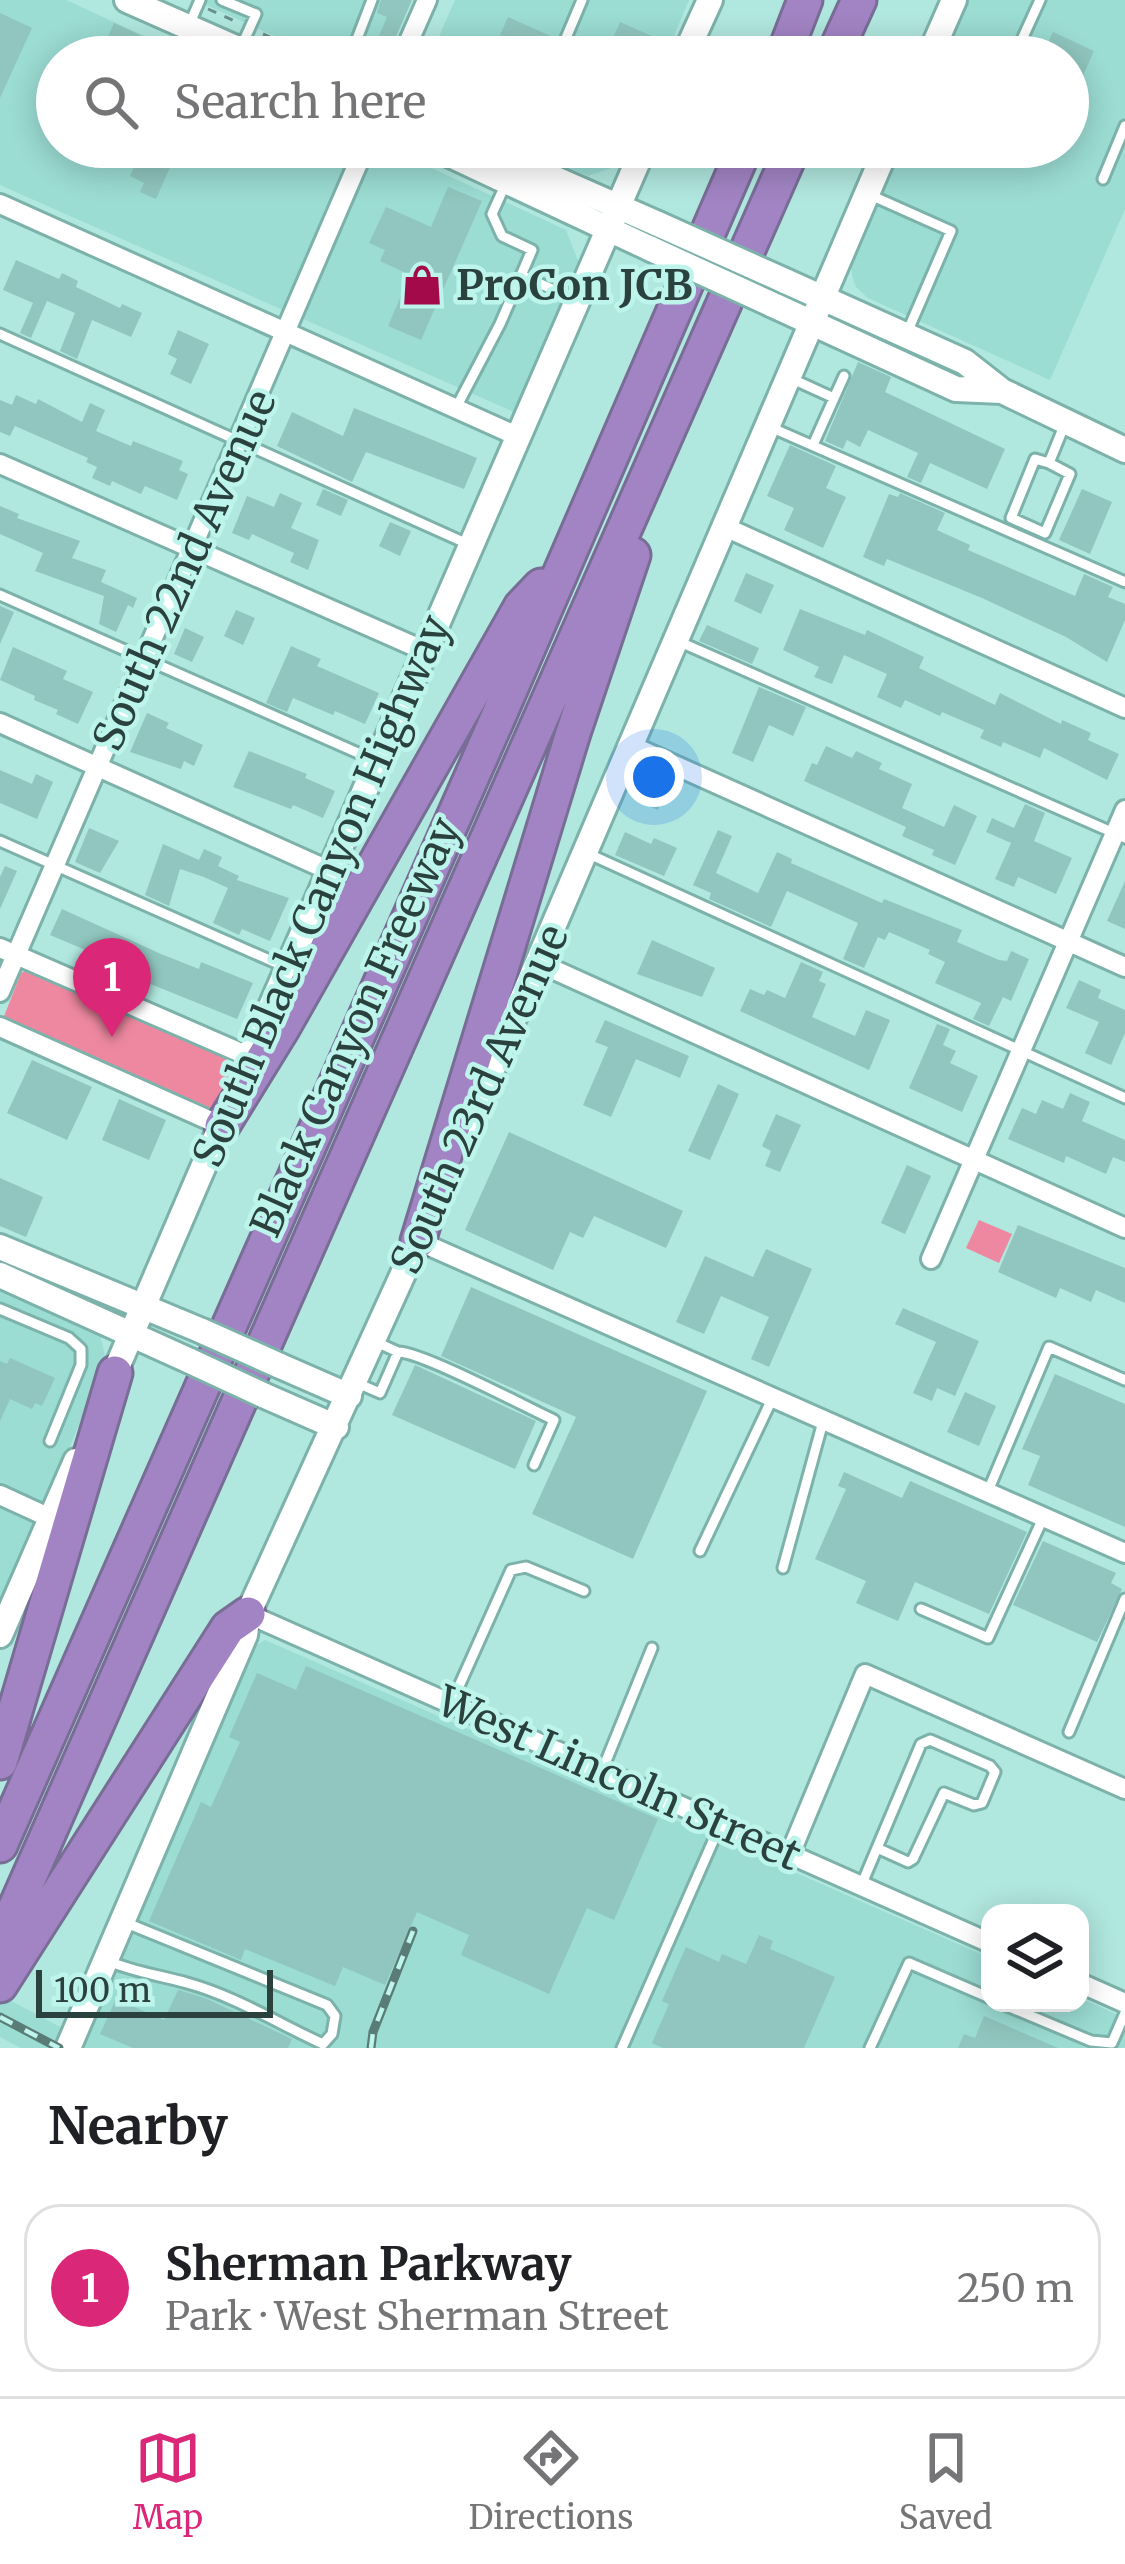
<!DOCTYPE html>
<html lang="en">
<head>
<meta charset="utf-8">
<style>
  :root { --surface:#fff; --page:#f6f6f6; --text:#202124; --muted:#757577; --line:#e0e0e0; --accent:#db2777 }
  body { margin:0; font-family:Merriweather,serif; background:var(--page); color:var(--text) }
  .controls { position:absolute; right:36px; bottom:36px; display:grid; overflow:hidden; border-radius:24px; box-shadow:0 6px 30px #0003 }
  .controls button { width:108px; height:108px; display:grid; place-items:center; padding:0; border:0; border-bottom:3px solid var(--line); background:var(--surface); color:var(--text); font:60px sans-serif }
  .scale { position:absolute; left:36px; bottom:30px; width:237px; box-sizing:border-box; padding-left:12px; border:6px solid #2a413e; border-top:0; font-size:33px; line-height:42px; white-space:nowrap; color:#2a413e; -webkit-text-stroke:9px #bdf4ec; paint-order:stroke }
  .you { position:absolute; left:654px; top:777px; width:42px; height:42px; margin:-30px; border:9px solid #fff; border-radius:50%; background:#1a73e8; box-shadow:0 0 0 18px #1a73e833 }
  .badge { display:grid; place-items:center; width:78px; height:78px; border-radius:50%; background:var(--accent); color:#fff; font-size:39px; font-weight:700 }
  .pin { position:absolute; translate:-50% -99px; filter:drop-shadow(0 3px 6px #0008) }
  .pin::after { content:''; position:absolute; top:63px; width:42px; height:36px; background:inherit; clip-path:polygon(0 0,100% 0,50% 100%) }
  .list { margin:0; padding:0; list-style:none }
  h2 { display:flex; justify-content:space-between; align-items:center; height:156px; margin:0; padding:0 48px; font-size:51px }
  h2 small { font-size:39px; font-weight:400; color:var(--muted) }
  .list li { display:grid; grid-template-columns:78px 1fr auto; gap:36px; align-items:center; box-sizing:border-box; height:168px; margin:0 24px 24px; padding:0 24px; border:3px solid var(--line); border-radius:36px }
  .list b { display:block; font-size:45px; white-space:nowrap }
  .list p { margin:0; font-size:39px; white-space:nowrap; color:var(--muted) }
  .list em { font-size:39px; font-style:normal; color:var(--muted) }
  .icon { flex:none; width:66px; height:66px; fill:none; stroke:currentColor; stroke-width:2; stroke-linecap:round; stroke-linejoin:round }
  .map { position:relative; flex:none; width:1125px; height:2048px; overflow:hidden }
  .search { position:absolute; background:var(--surface); box-shadow:0 6px 30px #0003; left:36px; right:36px; top:36px; height:132px; display:flex; align-items:center; gap:30px; box-sizing:border-box; padding:0 42px; border-radius:66px; color:var(--muted); font-size:45px }
  .sheet { height:348px; background:var(--surface) }
  nav { display:flex; justify-content:space-around; align-items:center; box-sizing:border-box; height:168px; border-top:3px solid var(--line); background:var(--surface); font-size:33px; color:var(--muted) }
  nav a { display:grid; justify-items:center; gap:6px }
  nav .on { color:var(--accent) }
  .map>svg:first-child { display:block }
</style>
</head>
<body>
<div class="map">
<svg width="1125" height="2048" viewBox="0 0 1125 2048">
  <rect width="100%" height="100%" fill="#b0e7df"/>
  <path fill="#9bdcd3" d="M 0,0 L 66,0 L 190,57 L 57,57 L 57,147 L 386,147 L 566,230 L 578,261 L 516,413 L 0,185 Z
    M 195,0 L 411,0 L 387,57 L 321,57 Z
    M 455,0 L 689,0 L 665,57 L 430,57 Z
    M 965,0 L 1125,0 L 1125,209 L 1050,380 L 868,298 L 856,287 L 852,275 L 851,261 L 901,147 L 1068,147 L 1068,57 L 940,57 Z
    M 523,147 L 625,147 L 617,166 L 588,176 Z
    M 0,1286 L 91,1326 L 100,1334 L 106,1360 L 0,1613 Z
    M 265,1640 L 990,1958 L 990,2003 L 1080,2003 L 1080,1998 L 1125,2018 L 1125,2048 L 21,2048 L 0,2037 L 0,1995 L 79,2037 L 250,1649 Z"/>
  <path fill="#ee88a0" d="M 31,968 L 228,1055 L 235,1067 L 216,1109 L 208,1112 L 3,1019 L 21,973 Z
    M 979,1220 L 1012,1234 L 999,1263 L 966,1248 Z"/>
  <path fill="#90c6bf" d="M 412,0 L 388,55 L 374,48 L 387,17 L 377,13 L 381,0 Z
    M 0,13 L 32,28 L 0,98 Z
    M 508,17 L 555,38 L 547,57 L 535,57 L 498,40 Z
    M 620,22 L 656,38 L 648,56 L 612,40 Z
    M 114,23 L 164,46 L 159,57 L 99,57 Z
    M 1053,32 L 1094,51 L 1079,85 L 1068,80 L 1068,57 L 1041,57 Z
    M 143,147 L 179,147 L 156,199 L 140,192 L 144,183 L 130,176 Z
    M 448,187 L 482,201 L 421,340 L 388,326 L 410,275 L 380,261 L 385,250 L 369,243 L 386,207 L 431,227 Z
    M 16,260 L 59,279 L 62,273 L 78,281 L 76,287 L 120,308 L 122,304 L 142,313 L 131,337 L 92,320 L 77,359 L 60,351 L 75,313 L 47,301 L 31,338 L 20,333 L 33,303 L 3,290 Z
    M 178,330 L 209,344 L 191,384 L 170,374 L 177,359 L 168,354 Z
    M 858,362 L 891,377 L 885,392 L 1005,449 L 987,489 L 930,463 L 921,483 L 907,477 L 918,453 L 868,430 L 860,447 L 847,440 L 843,449 L 825,441 Z
    M 16,395 L 36,404 L 38,399 L 82,422 L 90,403 L 105,410 L 96,431 L 131,446 L 133,441 L 183,461 L 179,470 L 188,474 L 177,500 L 145,486 L 141,494 L 112,481 L 110,486 L 92,478 L 97,467 L 86,462 L 88,458 L 15,426 L 10,436 L 0,432 L 0,400 L 12,405 Z
    M 354,408 L 477,458 L 464,489 L 366,452 L 352,482 L 277,446 L 292,412 L 343,436 Z
    M 790,445 L 836,466 L 826,488 L 846,497 L 823,548 L 784,530 L 794,508 L 767,496 Z
    M 323,489 L 348,500 L 341,516 L 316,505 Z
    M 1082,489 L 1112,502 L 1090,554 L 1059,540 Z
    M 280,493 L 302,503 L 291,528 L 319,540 L 308,570 L 290,562 L 294,553 L 252,534 L 249,540 L 232,533 L 247,496 L 274,507 Z
    M 900,493 L 945,513 L 937,530 L 970,545 L 968,550 L 1075,596 L 1084,574 L 1113,587 L 1108,597 L 1125,604 L 1125,620 L 1107,662 L 1066,637 L 982,598 L 887,559 L 884,566 L 863,557 L 889,494 L 898,497 Z
    M 0,506 L 19,514 L 17,518 L 80,541 L 72,558 L 106,570 L 101,582 L 137,598 L 133,608 L 128,605 L 116,632 L 99,624 L 104,596 L 35,571 L 43,553 L 0,534 Z
    M 390,522 L 411,531 L 400,556 L 379,546 Z
    M 746,573 L 774,585 L 761,614 L 734,601 Z
    M 0,606 L 14,612 L 0,644 Z
    M 800,609 L 865,635 L 867,630 L 924,657 L 919,668 L 995,705 L 1000,693 L 1061,724 L 1062,720 L 1091,733 L 1088,740 L 1119,754 L 1107,780 L 1044,748 L 1040,758 L 1003,742 L 1001,747 L 980,738 L 984,730 L 942,712 L 940,716 L 905,700 L 901,708 L 877,697 L 887,674 L 844,655 L 832,684 L 814,677 L 819,667 L 783,650 Z
    M 236,610 L 255,618 L 243,645 L 224,636 Z
    M 707,625 L 759,648 L 752,664 L 699,641 Z
    M 185,628 L 204,637 L 192,662 L 174,654 Z
    M 291,646 L 321,659 L 317,666 L 379,693 L 365,724 L 335,711 L 333,715 L 293,698 L 287,712 L 266,703 Z
    M 13,647 L 67,671 L 63,679 L 93,692 L 78,724 L 56,714 L 58,710 L 34,700 L 35,696 L 0,680 Z
    M 759,687 L 806,707 L 793,736 L 769,725 L 753,762 L 732,753 Z
    M 147,713 L 169,723 L 166,728 L 203,745 L 194,766 L 184,761 L 181,769 L 130,752 Z
    M 826,746 L 852,758 L 856,751 L 882,763 L 879,769 L 912,784 L 902,808 L 944,827 L 954,805 L 977,816 L 955,865 L 932,855 L 934,850 L 902,836 L 906,827 L 804,781 L 812,763 L 817,765 Z
    M 249,751 L 307,774 L 305,778 L 335,791 L 323,818 L 293,805 L 291,809 L 233,787 Z
    M 0,770 L 32,784 L 36,774 L 53,782 L 37,819 L 0,803 Z
    M 650,773 L 670,782 L 658,810 L 637,801 Z
    M 1025,804 L 1045,813 L 1034,841 L 1072,858 L 1056,894 L 1018,877 L 1014,887 L 995,879 L 1011,843 L 986,832 L 992,818 L 1014,828 Z
    M 89,828 L 119,841 L 100,873 L 75,862 Z
    M 718,830 L 732,836 L 716,873 L 758,893 L 777,852 L 792,859 L 791,863 L 882,903 L 884,899 L 962,930 L 957,942 L 999,960 L 1007,961 L 1011,951 L 1029,959 L 1011,1001 L 1003,997 L 989,1026 L 973,1019 L 981,1003 L 935,983 L 945,962 L 928,954 L 930,950 L 889,932 L 885,940 L 878,937 L 864,968 L 843,959 L 858,923 L 787,891 L 771,927 L 709,899 L 711,893 L 693,885 Z
    M 625,832 L 651,844 L 654,838 L 677,848 L 664,876 L 615,855 Z
    M 163,844 L 199,860 L 204,849 L 222,857 L 218,866 L 239,876 L 237,880 L 289,898 L 270,941 L 242,929 L 239,935 L 213,923 L 228,888 L 204,877 L 180,869 L 169,906 L 145,895 Z
    M 5,866 L 17,871 L 0,909 L 0,877 Z
    M 1125,881 L 1125,929 L 1107,921 Z
    M 62,909 L 161,954 L 199,969 L 201,962 L 253,983 L 237,1019 L 148,983 L 112,965 L 114,962 L 50,935 Z
    M 652,940 L 715,968 L 702,997 L 637,974 Z
    M 801,962 L 823,972 L 819,981 L 826,984 L 812,1017 L 855,1036 L 866,1010 L 890,1020 L 869,1070 L 740,1011 L 750,989 L 764,995 L 767,990 L 785,998 Z
    M 1079,980 L 1101,990 L 1098,998 L 1125,1010 L 1125,1033 L 1111,1065 L 1085,1053 L 1099,1022 L 1066,1008 Z
    M 605,1020 L 689,1056 L 680,1078 L 636,1059 L 611,1117 L 583,1105 L 608,1047 L 595,1042 Z
    M 937,1024 L 950,1029 L 943,1045 L 956,1051 L 950,1063 L 978,1076 L 962,1112 L 909,1088 Z
    M 32,1060 L 92,1087 L 67,1140 L 7,1113 Z
    M 718,1084 L 739,1094 L 710,1160 L 688,1151 Z
    M 1070,1093 L 1090,1102 L 1082,1121 L 1125,1140 L 1125,1162 L 1113,1157 L 1106,1174 L 1066,1156 L 1064,1163 L 1008,1139 L 1022,1108 L 1036,1114 L 1042,1100 L 1063,1109 Z
    M 119,1099 L 166,1120 L 149,1160 L 102,1140 Z
    M 776,1114 L 801,1125 L 780,1172 L 765,1166 L 771,1151 L 762,1146 Z
    M 509,1132 L 683,1211 L 666,1248 L 594,1216 L 583,1238 L 570,1232 L 553,1270 L 465,1230 Z
    M 907,1165 L 931,1176 L 905,1234 L 881,1223 Z
    M 0,1178 L 43,1197 L 26,1237 L 0,1226 Z
    M 1018,1225 L 1125,1268 L 1125,1303 L 1096,1290 L 1091,1302 L 1060,1288 L 1056,1298 L 998,1272 Z
    M 766,1249 L 812,1269 L 769,1367 L 751,1359 L 769,1317 L 721,1296 L 704,1334 L 676,1322 L 705,1256 L 753,1277 Z
    M 471,1287 L 707,1391 L 633,1559 L 532,1514 L 576,1417 L 441,1356 Z
    M 903,1308 L 979,1341 L 955,1396 L 937,1388 L 932,1401 L 913,1393 L 936,1342 L 895,1324 Z
    M 10,1358 L 55,1378 L 42,1406 L 35,1403 L 32,1409 L 10,1399 L 0,1421 L 0,1361 L 7,1364 Z
    M 415,1365 L 536,1421 L 515,1469 L 392,1415 Z
    M 1055,1374 L 1125,1404 L 1125,1527 L 1028,1485 L 1040,1456 L 1022,1449 Z
    M 965,1392 L 996,1406 L 979,1446 L 947,1432 Z
    M 844,1472 L 902,1498 L 910,1481 L 1027,1532 L 989,1614 L 915,1582 L 898,1621 L 856,1603 L 866,1581 L 815,1559 L 846,1489 L 838,1486 Z
    M 1043,1541 L 1116,1573 L 1111,1583 L 1122,1589 L 1097,1642 L 1013,1605 Z
    M 306,1666 L 658,1819 L 614,1920 L 587,1908 L 549,1994 L 461,1955 L 469,1935 L 417,1912 L 385,1985 L 343,1967 L 335,1986 L 245,1949 L 241,1960 L 149,1921 L 201,1802 L 211,1807 L 240,1742 L 229,1737 L 257,1673 L 296,1690 Z
    M 759,1935 L 773,1941 L 770,1949 L 835,1977 L 804,2048 L 663,2048 L 652,2043 L 669,2004 L 662,2001 L 686,1947 L 719,1962 L 722,1954 L 746,1964 Z
    M 178,1990 L 205,1998 L 292,2039 L 288,2048 L 133,2048 L 100,2034 L 116,1999 L 164,2020 Z
    M 984,2016 L 1058,2048 L 958,2048 L 964,2034 L 975,2038 Z"/>
  <g fill="none" stroke-linecap="round" stroke-linejoin="round">
    <g stroke="#7cb2aa" stroke-width="15">
      <path id="lane" d="M 222,0 L 256,14 L 242,45
        M 190,23 L 200,0
        M 350,57 L 372,0
        M 558,57 L 582,0
        M 1014,57 L 1040,0
        M 1103,179 L 1125,126
        M 868,194 L 951,231 L 906,335
        M 521,275 L 576,300
        M 0,334 L 470,545
        M 790,378 L 834,398
        M 457,406 L 500,324 L 532,250 L 502,236 L 492,214 L 506,183
        M 770,427 L 1125,582
        M 813,445 L 844,376
        M 1049,463 L 1070,474 L 1045,533 L 1011,518 L 1035,459 L 1049,463 L 1064,426
        M 0,595 L 374,760
        M 680,642 L 1125,838
        M 0,841 L 283,966
        M 589,854 L 1125,1098
        M 0,1309 L 69,1338 L 81,1349 L 81,1365 L 50,1441
        M 398,1352 C 420,1351 526,1407 554,1420 L 534,1465
        M 355,1382 L 380,1393 L 398,1352 L 376,1342
        M 988,1491 L 1049,1347 L 1125,1380
        M 700,1551 L 773,1397
        M 783,1568 L 824,1418
        M 921,1609 L 988,1638 L 1044,1516
        M 451,1704 L 511,1570 L 526,1567 L 584,1591
        M 1069,1732 L 1125,1599
        M 602,1771 L 652,1648
        M 861,1886 L 877,1848 L 921,1744 L 930,1740 L 990,1766 L 995,1772 L 982,1803 L 974,1805 L 944,1793 L 913,1859 L 908,1862 L 877,1848
        M 106,1960 C 133,1972 159,1975 187,1983 C 235,1996 279,2024 323,2044 L 332,2034 L 335,2016 L 327,2005 L 124,1922
        M 1000,2003 L 1091,2041 L 1112,2043 L 1125,2013
        M 622,2048 L 721,1823
        M 870,2048 L 909,1963 L 990,1998"/>
    </g>
    <g stroke="#7cb2aa" stroke-width="24">
      <path id="street" d="M 402,57 L 427,0
        M 0,204 L 517,436
        M 0,464 L 425,651
        M 725,527 L 1125,708
        M 0,723 L 330,871
        M 632,746 L 1125,967
        M 0,948 L 248,1056
        M 539,963 L 1125,1228
        M 0,992 L 365,147
        M 0,1027 L 222,1126
        M 418,1241 L 1125,1553
        M 931,1259 L 1125,810
        M 0,1495 L 50,1518
        M 248,1614 L 990,1943
        M 790,1854 L 865,1674 L 1125,1789
        M 1080,1983 L 1125,2003"/>
    </g>
    <g stroke="#7cb2aa" stroke-width="30">
      <path id="secondary" d="M 127,0 L 256,57
        M 684,57 L 710,0
        M 929,57 L 954,0
        M 433,147 L 649,248
        M 483,147 L 658,224
        M 785,281 L 965,362 L 1002,391 L 1125,450
        M 771,304 L 956,389 L 1002,391
        M 243,1071 L 644,147
        M 463,1137 L 887,147
        M 0,1247 L 202,1331
        M 0,1275 L 190,1361
        M 278,1365 L 349,1396
        M 109,1386 L 226,1114
        M 263,1395 L 336,1427
        M 0,1635 L 76,1461
        M 68,2048 L 245,1635 L 248,1614 L 423,1230"/>
    </g>
    <g stroke="#786d95" stroke-width="39">
      <path id="highway" d="M 783,57 L 805,0
        M 833,57 L 859,0
        M 222,1126 L 283,1027 L 521,607 L 541,586
        M 418,1241 L 573,733 L 633,555
        M 0,1762 L 115,1373
        M 0,1845 L 499,715 L 745,147
        M 0,1943 L 793,147
        M 0,1985 L 228,1628 L 248,1614"/>
    </g>
    <path stroke="#6a908b" stroke-width="3" stroke-dasharray="9 9" stroke-linecap="butt" d="M 208,9 L 237,22
      M 263,34 L 316,57"/>
    <use href="#lane" stroke="#fff" stroke-width="9"/>
    <use href="#street" stroke="#fff" stroke-width="18"/>
    <use href="#secondary" stroke="#fff" stroke-width="24"/>
    <use href="#highway" stroke="#a284c4" stroke-width="33"/>
    <g stroke="#5a7c77" stroke-width="9">
      <path id="rail" d="M 0,2017 L 59,2048
        M 371,2048 L 373,2032 L 413,1931"/>
    </g>
    <use href="#rail" stroke="#bdf4ec" stroke-width="4.5" stroke-dasharray="14" stroke-linecap="butt"/>
    <g stroke="#7cb2aa" stroke-width="30" stroke-linecap="butt">
      <path id="secondary-bridge" d="M 658,224 L 785,281
        M 649,248 L 771,304
        M 202,1331 L 278,1365
        M 190,1361 L 263,1395"/>
    </g>
    <use href="#secondary-bridge" stroke="#fff" stroke-width="24"/>
  </g>
  <defs>
    <g id="shop-bare" transform="scale(3.24)"><path d="M-5-2.5h2.3a2.7 3.5 0 0 1 5.4 0H5L5.5 6h-11ZM-1.5-2.5h3a1.5 2.3 0 0 0-3 0Z" fill="#a20a4a" stroke="#bdf4ec" stroke-width="2.5" paint-order="stroke"/></g>
  </defs>
  <g fill-rule="evenodd">
    <use href="#shop-bare" x="422" y="285"/>
  </g>
  <g text-anchor="middle" stroke-width="9" stroke-linejoin="round" paint-order="stroke">
    <g font-size="42" font-weight="bold" fill="#2a413e" stroke="#bdf4ec" text-anchor="start">
      <text x="456" y="300">ProCon JCB</text>
    </g>
    <g font-size="42" fill="#2a413e" stroke="#bdf4ec">
      <text transform="translate(184 570) rotate(-66)" y="15">South 22nd Avenue</text>
      <text transform="translate(321 891) rotate(-67)" y="15">South Black Canyon Highway</text>
      <text transform="translate(355 1027) rotate(-66)" y="15">Black Canyon Freeway</text>
      <text transform="translate(479 1099) rotate(-66)" y="15">South 23rd Avenue</text>
      <text transform="translate(619 1778) rotate(24)" y="15">West Lincoln Street</text>
    </g>
  </g>
</svg>
<div class="controls">
<button><svg class="icon" aria-label="layers" viewBox="0 0 24 24"><path d="M12 4l9 5-9 5-9-5zM3 14l9 5 9-5"/></svg></button>
</div>
<div class="scale">100 m</div>
<div class="you"></div>
<div class="pin badge" style="left:112px;top:1037px">1</div>
<div class="search"><svg class="icon" aria-label="search" viewBox="0 0 24 24"><circle cx="10" cy="10" r="6"/><path d="M15 15l6 6"/></svg>Search here</div>
</div>
<section class="sheet">
<h2>Nearby<small></small></h2>
<ul class="list">
<li><span class="badge">1</span><div><b>Sherman Parkway</b><p>Park · West Sherman Street</p></div><em>250 m</em></li>
</ul>
</section>
<nav>
<a class="on"><svg class="icon" aria-label="map" viewBox="0 0 24 24"><path d="M3 6l6-2 6 2 6-2v14l-6 2-6-2-6 2zM9 4v14M15 6v14"/></svg>Map</a>
<a><svg class="icon" aria-label="directions" viewBox="0 0 24 24"><path d="M12 3l9 9-9 9-9-9zM9 14v-3h6M13 9l2 2-2 2"/></svg>Directions</a>
<a><svg class="icon" aria-label="saved" viewBox="0 0 24 24"><path d="M7 4h10v16l-5-4-5 4z"/></svg>Saved</a>
</nav>
</body>
</html>
